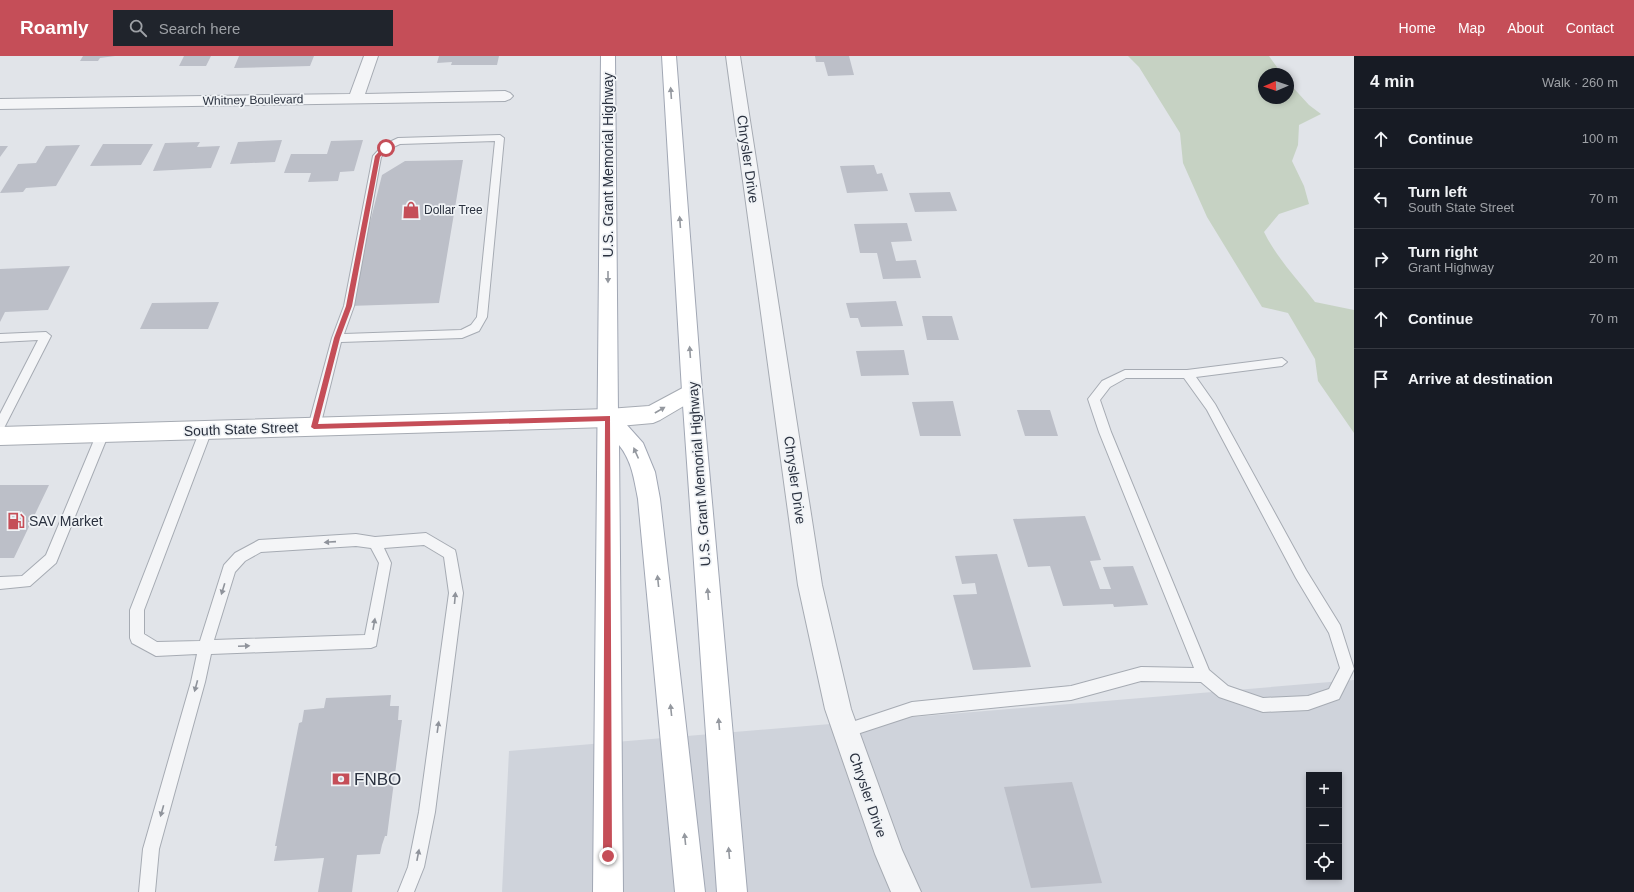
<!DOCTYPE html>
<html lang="en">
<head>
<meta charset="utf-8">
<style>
  :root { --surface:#171b24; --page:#20242c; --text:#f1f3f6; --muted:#9ea1a6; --line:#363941; --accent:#c54e58 }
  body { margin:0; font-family:Helvetica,sans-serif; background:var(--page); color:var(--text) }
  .controls { position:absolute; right:12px; bottom:12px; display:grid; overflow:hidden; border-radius:0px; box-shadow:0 2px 6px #0003 }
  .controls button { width:36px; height:36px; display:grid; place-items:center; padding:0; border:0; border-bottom:1px solid var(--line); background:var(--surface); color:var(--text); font:20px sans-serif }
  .compass { position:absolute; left:1258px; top:12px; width:36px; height:36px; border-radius:50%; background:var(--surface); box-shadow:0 2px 6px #0003; rotate:268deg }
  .stop { position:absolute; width:12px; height:12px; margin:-9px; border:3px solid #c54e58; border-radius:50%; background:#fff }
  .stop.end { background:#c54e58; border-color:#fff; box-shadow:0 1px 4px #0008 }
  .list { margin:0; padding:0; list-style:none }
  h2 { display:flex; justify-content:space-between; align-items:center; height:52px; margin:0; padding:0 16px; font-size:17px }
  h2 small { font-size:13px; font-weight:400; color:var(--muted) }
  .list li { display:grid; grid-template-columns:26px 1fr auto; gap:12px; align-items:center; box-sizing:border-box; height:60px; padding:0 16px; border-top:1px solid var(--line) }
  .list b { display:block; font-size:15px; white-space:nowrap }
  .list p { margin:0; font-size:13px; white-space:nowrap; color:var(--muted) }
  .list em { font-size:13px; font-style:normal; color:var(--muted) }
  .icon { flex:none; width:22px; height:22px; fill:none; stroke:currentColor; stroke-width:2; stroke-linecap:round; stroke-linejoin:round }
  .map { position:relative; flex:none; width:1354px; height:836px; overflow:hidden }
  header { display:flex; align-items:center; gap:24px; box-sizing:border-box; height:56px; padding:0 20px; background:var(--accent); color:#fff }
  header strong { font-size:19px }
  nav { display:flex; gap:22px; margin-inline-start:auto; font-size:14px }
  .search { width:280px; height:36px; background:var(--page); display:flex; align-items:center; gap:10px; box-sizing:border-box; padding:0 14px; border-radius:0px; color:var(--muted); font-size:15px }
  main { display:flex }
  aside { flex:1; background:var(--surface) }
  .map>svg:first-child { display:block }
</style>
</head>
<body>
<header>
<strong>Roamly</strong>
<div class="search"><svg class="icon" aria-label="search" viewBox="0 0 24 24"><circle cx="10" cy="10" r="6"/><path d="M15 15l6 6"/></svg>Search here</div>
<nav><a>Home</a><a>Map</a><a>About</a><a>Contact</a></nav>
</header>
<main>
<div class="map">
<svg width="1354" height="836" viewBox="0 0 1354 836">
  <rect width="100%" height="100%" fill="#e1e4e9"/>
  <path fill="#cfd3db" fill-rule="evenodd" d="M 1354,624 L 1354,836 L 502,836 L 509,695 ZM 1309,719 L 1339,719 L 1339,821 L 1309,821 Z"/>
  <path fill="#c6d2c3" d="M 1128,0 L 1269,0 L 1282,18 L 1264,18 L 1264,42 L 1288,42 L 1288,26 L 1309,49 L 1321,58 L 1299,69 L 1298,89 L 1292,105 L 1304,130 L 1309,148 L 1279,158 L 1264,176 C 1276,201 1298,224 1315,246 L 1354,254 L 1354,377 L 1318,325 L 1315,303 L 1288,257 L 1262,251 L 1207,161 L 1183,107 L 1180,77 L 1139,11 Z"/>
  <path fill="#bcbfc8" d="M 83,0 L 115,0 L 100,2 L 98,5 L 80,5 Z
    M 184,0 L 211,0 L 206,10 L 179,10 Z
    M 239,0 L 314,0 L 310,10 L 234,12 Z
    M 439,0 L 499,0 L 497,9 L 451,9 L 452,6 L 437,7 Z
    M 815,0 L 849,0 L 854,19 L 828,20 L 824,6 L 816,6 Z
    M 282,84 L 275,106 L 230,108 L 238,86 Z
    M 363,84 L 354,115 L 340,116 L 338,125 L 308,126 L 311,117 L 284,117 L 291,98 L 327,98 L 331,85 Z
    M 200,86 L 197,91 L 220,90 L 211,112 L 153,115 L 165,87 Z
    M 103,88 L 153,88 L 141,109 L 90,110 Z
    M 80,89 L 56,130 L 26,132 L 23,136 L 0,137 L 18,108 L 36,107 L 46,90 Z
    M 0,90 L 8,90 L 0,101 Z
    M 463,104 L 439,247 L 349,250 L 382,119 L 405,105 Z
    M 874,109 L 877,118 L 882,117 L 888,135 L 847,137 L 840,110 Z
    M 950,136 L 957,155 L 915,156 L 909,137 Z
    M 907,167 L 912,185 L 891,186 L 896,205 L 916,204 L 921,222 L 883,223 L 877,197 L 860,197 L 854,168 Z
    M 70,210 L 48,254 L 5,256 L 0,266 L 0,213 Z
    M 896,245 L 903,270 L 861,271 L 858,262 L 850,262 L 846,247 Z
    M 219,246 L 208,273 L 140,273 L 152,247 Z
    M 922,260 L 952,260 L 959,284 L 927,284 Z
    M 904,294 L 909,319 L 861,320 L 856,295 Z
    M 953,345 L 961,380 L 920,380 L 912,346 Z
    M 1017,354 L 1050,354 L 1058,380 L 1025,380 Z
    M 0,429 L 49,429 L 14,502 L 0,502 Z
    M 1085,460 L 1101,504 L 1090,505 L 1100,533 L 1111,533 L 1103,511 L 1133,510 L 1148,549 L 1114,551 L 1113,548 L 1063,550 L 1050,510 L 1028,511 L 1013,463 Z
    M 997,498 L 1031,611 L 973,614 L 953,539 L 977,538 L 975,527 L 962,528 L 955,500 Z
    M 391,639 L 390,650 L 399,650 L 398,664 L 402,664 L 387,780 L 385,780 L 382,789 L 380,798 L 357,799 L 352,836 L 318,836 L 324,802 L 274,805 L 277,790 L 275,790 L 299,667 L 302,666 L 304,654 L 324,652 L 326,642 Z
    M 1072,726 L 1102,827 L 1031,832 L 1004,731 Z"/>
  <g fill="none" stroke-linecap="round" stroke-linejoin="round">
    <g stroke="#a6abb3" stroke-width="2">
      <path id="service" d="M 500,79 L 504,82 L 487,261 L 479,275 L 462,282 L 341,286 L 320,371 L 318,374 L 310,374 L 308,371 L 332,282 L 344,250 L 373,100 L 383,89 L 398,82 ZM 495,85 L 477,261 L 471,269 L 461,274 L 344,278 L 354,250 L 381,101 L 389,93 L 400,88 Z
        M 46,276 L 51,280 L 4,372 L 0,374 L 0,358 L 38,284 L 0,286 L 0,278 Z
        M 1282,302 L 1287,306 L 1282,310 L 1196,321 L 1215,348 L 1306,514 L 1340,569 L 1354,613 L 1339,643 L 1308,654 L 1263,656 L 1219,641 L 1201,626 L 1141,625 L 1071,644 L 912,660 L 845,682 L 840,680 L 838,675 L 840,670 L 912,646 L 1071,630 L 1141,611 L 1194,612 L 1099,376 L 1088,343 L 1102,325 L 1125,314 L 1187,314 ZM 1126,322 L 1184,322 L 1207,354 L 1296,522 L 1329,577 L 1340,612 L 1329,633 L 1308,640 L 1263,642 L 1228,630 L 1209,614 L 1111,376 L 1100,344 L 1110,331 Z
        M 206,369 L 210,371 L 212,374 L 144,554 L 144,578 L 157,586 L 200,585 L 224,509 L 235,497 L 259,484 L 356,478 L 375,481 L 426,477 L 455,494 L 456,498 L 463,537 L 449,646 L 435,756 L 424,811 L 414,836 L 398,836 L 408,811 L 419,756 L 449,537 L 444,501 L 424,489 L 384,492 L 391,507 L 376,590 L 371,592 L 211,598 L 205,626 L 159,793 L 155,836 L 139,836 L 143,793 L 191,626 L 197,598 L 156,600 L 132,587 L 130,582 L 130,554 L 200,374 L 202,371 ZM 356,490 L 371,492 L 379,507 L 365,579 L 214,584 L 235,516 L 245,505 L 261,496 Z
        M 103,372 L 107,374 L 109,377 L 56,507 L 30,530 L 0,533 L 0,521 L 22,520 L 46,499 L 97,377 L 99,374 Z"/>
    </g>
    <g stroke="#a6abb3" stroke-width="2">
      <path id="minor" d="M 364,0 L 378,0 L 365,38 L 505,35 L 510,37 L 513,40 L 510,43 L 505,45 L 0,53 L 0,43 L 350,38 Z"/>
    </g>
    <g stroke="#a6abb3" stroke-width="2">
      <path id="tertiary" d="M 726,0 L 740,0 L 822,529 L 851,653 L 902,794 L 921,836 L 891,836 L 875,798 L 825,653 L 798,529 Z"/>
    </g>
    <g stroke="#a6abb3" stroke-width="2">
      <path id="secondary" d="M 692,327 L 699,329 L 702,335 L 699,341 L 660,364 L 653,367 L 608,371 L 0,389 L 0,371 L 608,353 L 649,350 Z"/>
    </g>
    <g stroke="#a1a7b4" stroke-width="2">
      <path id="primary" d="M 601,0 L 615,0 L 618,359 L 643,387 L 655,416 L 660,443 L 705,836 L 675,836 L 638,443 C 634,423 632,405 619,389 L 623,836 L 593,836 Z
        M 662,0 L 676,0 L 702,335 L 747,836 L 717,836 L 682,335 Z"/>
    </g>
    <use href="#service" fill="#f4f5f7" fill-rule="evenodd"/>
    <use href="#minor" fill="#f4f5f7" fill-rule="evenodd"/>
    <use href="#tertiary" fill="#f4f5f7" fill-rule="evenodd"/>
    <use href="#secondary" fill="#fff" fill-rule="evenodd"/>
    <use href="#primary" fill="#fff" fill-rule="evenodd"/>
  </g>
  <defs><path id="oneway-solid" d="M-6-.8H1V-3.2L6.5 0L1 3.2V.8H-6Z"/></defs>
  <g fill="#94989f">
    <use href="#oneway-solid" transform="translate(671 37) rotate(-94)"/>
    <use href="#oneway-solid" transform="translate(680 166) rotate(-94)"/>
    <use href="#oneway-solid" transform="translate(608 221) rotate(90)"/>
    <use href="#oneway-solid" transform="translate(690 296) rotate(-94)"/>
    <use href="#oneway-solid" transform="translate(660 354) rotate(-30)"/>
    <use href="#oneway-solid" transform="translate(636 397) rotate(-114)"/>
    <use href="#oneway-solid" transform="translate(658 525) rotate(-96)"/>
    <use href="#oneway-solid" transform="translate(708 538) rotate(-95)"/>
    <use href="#oneway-solid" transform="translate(671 654) rotate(-96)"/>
    <use href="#oneway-solid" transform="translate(719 668) rotate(-95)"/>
    <use href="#oneway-solid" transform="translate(685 783) rotate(-96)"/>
    <use href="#oneway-solid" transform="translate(729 797) rotate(-95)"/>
  </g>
  <g fill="#8f939b">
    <use href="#oneway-solid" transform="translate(330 486) rotate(176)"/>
    <use href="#oneway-solid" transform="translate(223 533) rotate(107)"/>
    <use href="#oneway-solid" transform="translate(455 542) rotate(-85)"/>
    <use href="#oneway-solid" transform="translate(374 568) rotate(-80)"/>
    <use href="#oneway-solid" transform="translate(244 590) rotate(-3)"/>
    <use href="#oneway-solid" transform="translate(196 630) rotate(105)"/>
    <use href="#oneway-solid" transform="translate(438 671) rotate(-82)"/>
    <use href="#oneway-solid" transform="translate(162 755) rotate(106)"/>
    <use href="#oneway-solid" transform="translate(418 799) rotate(-79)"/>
  </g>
  <path fill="#c54e58" d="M 384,90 L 388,92 L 380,101 L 352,250 L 340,282 L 318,368 L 610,360 L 612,800 L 608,804 L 603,800 L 605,365 L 314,373 L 311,371 L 334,282 L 346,250 L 375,100 Z"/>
  <defs>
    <g id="shop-bare" transform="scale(1.38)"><path d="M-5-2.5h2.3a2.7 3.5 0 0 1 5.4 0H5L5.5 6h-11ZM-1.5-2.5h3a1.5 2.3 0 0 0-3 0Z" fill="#c54e58" stroke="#f0f3f6" stroke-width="2.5" paint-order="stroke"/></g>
    <g id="fuel-bare" transform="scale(1.38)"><path d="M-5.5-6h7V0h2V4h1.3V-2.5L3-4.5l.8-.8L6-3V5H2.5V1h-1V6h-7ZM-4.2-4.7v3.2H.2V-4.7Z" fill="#c54e58" stroke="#f0f3f6" stroke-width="2.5" paint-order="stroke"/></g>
    <g id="bank-bare" transform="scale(1.38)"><path d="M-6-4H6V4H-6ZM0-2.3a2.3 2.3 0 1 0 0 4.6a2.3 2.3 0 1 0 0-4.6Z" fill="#c54e58" stroke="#f0f3f6" stroke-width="2.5" paint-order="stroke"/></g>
  </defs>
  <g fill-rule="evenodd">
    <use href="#shop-bare" x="411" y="154"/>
    <use href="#fuel-bare" x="16" y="465"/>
    <use href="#bank-bare" x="341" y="723"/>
  </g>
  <g text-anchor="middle" stroke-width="3.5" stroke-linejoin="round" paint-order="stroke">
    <g font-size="12" fill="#2a313f" stroke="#f0f3f6">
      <text transform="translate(253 44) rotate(-1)" y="4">Whitney Boulevard</text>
    </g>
    <g font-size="12" fill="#2a313f" stroke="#f0f3f6" text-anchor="start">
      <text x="424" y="158">Dollar Tree</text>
    </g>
    <g font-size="14" fill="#2a313f" stroke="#f0f3f6">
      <text transform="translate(748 103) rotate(82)" y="5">Chrysler Drive</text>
      <text transform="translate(608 109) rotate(-90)" y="5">U.S. Grant Memorial Highway</text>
      <text transform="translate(241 373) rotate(-2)" y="5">South State Street</text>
      <text transform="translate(699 418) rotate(-94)" y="5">U.S. Grant Memorial Highway</text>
      <text transform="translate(795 424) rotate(82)" y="5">Chrysler Drive</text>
      <text transform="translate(868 739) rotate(71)" y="5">Chrysler Drive</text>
    </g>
    <g font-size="14" fill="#2a313f" stroke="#f0f3f6" text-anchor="start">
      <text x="29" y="470">SAV Market</text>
    </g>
    <g font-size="17" fill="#2a313f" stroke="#f0f3f6" text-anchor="start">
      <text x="354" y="729">FNBO</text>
    </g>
  </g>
</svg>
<div class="controls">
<button>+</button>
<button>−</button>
<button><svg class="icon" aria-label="locate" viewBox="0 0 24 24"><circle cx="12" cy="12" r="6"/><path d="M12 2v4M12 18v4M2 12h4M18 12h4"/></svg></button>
</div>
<svg class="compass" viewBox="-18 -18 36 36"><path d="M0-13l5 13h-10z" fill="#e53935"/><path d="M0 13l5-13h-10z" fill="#9ea1a6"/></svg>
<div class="stop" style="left:386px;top:92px"></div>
<div class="stop end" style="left:608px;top:800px"></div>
</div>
<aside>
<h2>4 min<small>Walk · 260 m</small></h2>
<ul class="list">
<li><svg class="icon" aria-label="ahead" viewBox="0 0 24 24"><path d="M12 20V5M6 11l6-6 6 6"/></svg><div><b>Continue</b></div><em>100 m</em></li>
<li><svg class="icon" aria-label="left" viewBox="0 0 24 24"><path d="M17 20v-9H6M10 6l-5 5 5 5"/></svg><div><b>Turn left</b><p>South State Street</p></div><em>70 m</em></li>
<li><svg class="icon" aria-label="right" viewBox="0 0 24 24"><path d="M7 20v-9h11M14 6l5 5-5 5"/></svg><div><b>Turn right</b><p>Grant Highway</p></div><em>20 m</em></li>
<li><svg class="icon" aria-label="ahead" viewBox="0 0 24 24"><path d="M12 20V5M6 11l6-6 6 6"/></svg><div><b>Continue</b></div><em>70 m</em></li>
<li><svg class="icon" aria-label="arrive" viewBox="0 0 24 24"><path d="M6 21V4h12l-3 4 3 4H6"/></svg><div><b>Arrive at destination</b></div></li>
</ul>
</aside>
</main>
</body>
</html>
